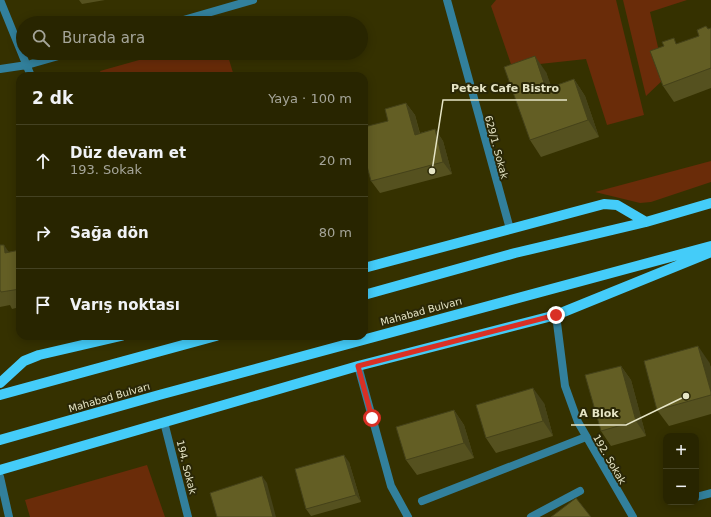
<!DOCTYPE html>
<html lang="tr">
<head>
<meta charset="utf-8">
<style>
  :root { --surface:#282500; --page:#34310f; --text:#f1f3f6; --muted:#a5a599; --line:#444222 }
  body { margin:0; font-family:"DejaVu Sans",sans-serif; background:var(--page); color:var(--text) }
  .controls { position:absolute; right:12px; bottom:12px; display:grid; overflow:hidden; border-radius:8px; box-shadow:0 2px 10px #0003 }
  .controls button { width:36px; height:36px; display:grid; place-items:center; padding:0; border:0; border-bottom:1px solid var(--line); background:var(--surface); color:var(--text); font:20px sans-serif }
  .stop { position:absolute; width:12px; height:12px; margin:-9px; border:3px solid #d93025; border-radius:50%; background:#fff }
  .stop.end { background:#d93025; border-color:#fff; box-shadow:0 1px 4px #0008 }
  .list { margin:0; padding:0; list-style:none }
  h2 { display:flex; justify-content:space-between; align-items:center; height:52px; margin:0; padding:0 16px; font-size:17px }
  h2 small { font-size:13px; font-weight:400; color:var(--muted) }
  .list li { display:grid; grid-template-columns:26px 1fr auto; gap:12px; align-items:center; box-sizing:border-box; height:72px; padding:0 16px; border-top:1px solid var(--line) }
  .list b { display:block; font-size:15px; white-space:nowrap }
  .list p { margin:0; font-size:13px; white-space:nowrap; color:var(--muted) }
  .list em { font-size:13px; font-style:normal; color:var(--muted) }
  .icon { flex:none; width:22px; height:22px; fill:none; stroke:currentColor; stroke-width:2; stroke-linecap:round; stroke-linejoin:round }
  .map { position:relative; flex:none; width:711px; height:517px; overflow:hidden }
  .search { position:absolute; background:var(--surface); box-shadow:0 2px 10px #0003; left:16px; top:16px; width:352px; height:44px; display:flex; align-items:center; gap:10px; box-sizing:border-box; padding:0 14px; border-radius:22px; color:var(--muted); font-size:15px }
  .panel { position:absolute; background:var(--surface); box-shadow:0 2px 10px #0003; left:16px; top:72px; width:352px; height:268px; border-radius:12px }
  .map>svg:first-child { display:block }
</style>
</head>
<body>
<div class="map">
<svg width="711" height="517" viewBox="0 0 711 517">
  <rect width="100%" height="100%" fill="#353100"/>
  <path fill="#6a2c09" d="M 496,0 L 616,0 L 644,115 L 607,125 L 586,59 L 512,67 L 491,6 Z
    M 623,0 L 687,0 L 650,12 L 665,78 L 646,96 Z
    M 164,53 L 227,53 L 234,76 L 102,76 L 100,71 Z
    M 711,161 L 711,182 L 651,202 L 640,203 L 595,192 Z
    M 147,465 L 165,517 L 30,517 L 25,500 Z"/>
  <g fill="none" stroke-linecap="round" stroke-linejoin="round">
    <path stroke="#32809c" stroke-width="8" d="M 696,497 L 711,493
      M 422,501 L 586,437
      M 531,517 L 580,491"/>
    <path stroke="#32809c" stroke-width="8" d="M 0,0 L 31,76
      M 447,0 L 510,229
      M 173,23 L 253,0
      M 0,69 L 27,65 L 69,53
      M 556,315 L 565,386 L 578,422 L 633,517
      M 358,366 L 391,486 L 408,517
      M 164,422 L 188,517
      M 0,477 L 9,517"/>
    <path stroke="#44ccf9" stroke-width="10" d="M 364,268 L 604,204 L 617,205 L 646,222
      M 364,295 L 515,253 L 646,222 L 711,203
      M 0,383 L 24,361 L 39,355 L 121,336
      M 0,395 L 216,336
      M 0,440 L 159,395 L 711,246
      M 0,470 L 358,366 L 556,315 L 711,252"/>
  </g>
  <path fill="#55511f" d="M 79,0 L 105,0 L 82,4 Z
    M 711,28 L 711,88 L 674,102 L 663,86 L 699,36 L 708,29 Z
    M 546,72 L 551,87 L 574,79 L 585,96 L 599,137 L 541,157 L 530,140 Z
    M 406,103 L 415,115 L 420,133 L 435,129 L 443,141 L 452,174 L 380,193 L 371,181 L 388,121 Z
    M 0,245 L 9,252 L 20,250 L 20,307 L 12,309 L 10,305 L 0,307 Z
    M 709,362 L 711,368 L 711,414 L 669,426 L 657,410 Z
    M 621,366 L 631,380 L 646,436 L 611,446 L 601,431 Z
    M 544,403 L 553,436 L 496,453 L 486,438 Z
    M 454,410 L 464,425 L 474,458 L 417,475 L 406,460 Z
    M 349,462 L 361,502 L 311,516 L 306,509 Z"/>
  <path fill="#454219" d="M 535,56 L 546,72 L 558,105 L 546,89 Z
    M 574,79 L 585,96 L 599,137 L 588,120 Z
    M 406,103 L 415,115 L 423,147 L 415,135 Z
    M 435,129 L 443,141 L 452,174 L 443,162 Z
    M 4,245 L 15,261 L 5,253 Z
    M 698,346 L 709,362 L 711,368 L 711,392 Z
    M 621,366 L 631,380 L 646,436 L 636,421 Z
    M 533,388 L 544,403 L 553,436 L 543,421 Z
    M 454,410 L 464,425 L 474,458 L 464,443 Z
    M 344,455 L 349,462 L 361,502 L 356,495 Z
    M 262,476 L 267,483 L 276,517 L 273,517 Z"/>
  <path fill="#635e24" stroke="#454219" d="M 706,26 L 708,29 L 711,28 L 711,68 L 663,86 L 650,51 L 664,46 L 662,42 L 674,38 L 676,44 L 699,36 L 697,30 Z
    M 535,56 L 546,89 L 574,79 L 588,120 L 530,140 L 504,67 Z
    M 406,103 L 415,135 L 435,129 L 443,162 L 371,181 L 364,155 L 364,127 L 388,121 L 385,109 Z
    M 0,245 L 4,245 L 5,253 L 20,250 L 20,289 L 1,292 L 0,290 Z
    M 698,346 L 711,392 L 711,395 L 657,410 L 644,361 Z
    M 621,366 L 636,421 L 601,431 L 585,375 Z
    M 533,388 L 543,421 L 486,438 L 476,405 Z
    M 454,410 L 464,443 L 406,460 L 396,427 Z
    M 344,455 L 356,495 L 306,509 L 295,469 Z
    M 262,476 L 273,517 L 217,517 L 210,493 Z
    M 576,498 L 591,517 L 551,517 Z"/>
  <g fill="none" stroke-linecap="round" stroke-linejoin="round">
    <path stroke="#d93025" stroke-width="5" d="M 372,418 L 358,366 L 556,315"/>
  </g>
  <g text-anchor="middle" stroke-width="4" stroke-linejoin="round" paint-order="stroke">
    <g font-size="10" fill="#e6e5c6" stroke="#2a2706">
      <text transform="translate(497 147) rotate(75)" y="4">629/1. Sokak</text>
      <text transform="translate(421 311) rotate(-15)" y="4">Mahabad Bulvarı</text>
      <text transform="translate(109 397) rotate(-16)" y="4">Mahabad Bulvarı</text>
      <text transform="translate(610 459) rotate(60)" y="4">192. Sokak</text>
      <text transform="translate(187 467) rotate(76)" y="4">194. Sokak</text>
    </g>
  </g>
  <path fill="none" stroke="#e6e5c6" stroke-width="1.5" d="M432 171L443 100H567M686 396L626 425H571"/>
  <g fill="#e6e5c6" stroke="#2a2706" stroke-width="1.5">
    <circle cx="432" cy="171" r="4"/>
    <circle cx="686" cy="396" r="4"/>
  </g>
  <g font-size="11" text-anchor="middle" font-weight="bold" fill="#e6e5c6" stroke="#2a2706" stroke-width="4" stroke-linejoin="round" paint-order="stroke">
    <text x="505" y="92">Petek Cafe Bistro</text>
    <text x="599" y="417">A Blok</text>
  </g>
</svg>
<div class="controls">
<button>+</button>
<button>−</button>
</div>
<div class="stop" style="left:372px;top:418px"></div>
<div class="stop end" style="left:556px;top:315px"></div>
<div class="search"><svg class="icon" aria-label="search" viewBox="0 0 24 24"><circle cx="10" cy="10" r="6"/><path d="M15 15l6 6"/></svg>Burada ara</div>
<section class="panel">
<h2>2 dk<small>Yaya · 100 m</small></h2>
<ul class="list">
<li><svg class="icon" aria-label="ahead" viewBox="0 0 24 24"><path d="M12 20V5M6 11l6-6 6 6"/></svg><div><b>Düz devam et</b><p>193. Sokak</p></div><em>20 m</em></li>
<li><svg class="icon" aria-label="right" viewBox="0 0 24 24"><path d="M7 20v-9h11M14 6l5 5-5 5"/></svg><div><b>Sağa dön</b></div><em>80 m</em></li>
<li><svg class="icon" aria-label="arrive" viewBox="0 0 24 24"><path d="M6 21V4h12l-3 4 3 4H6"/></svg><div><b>Varış noktası</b></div></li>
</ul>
</section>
</div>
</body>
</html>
